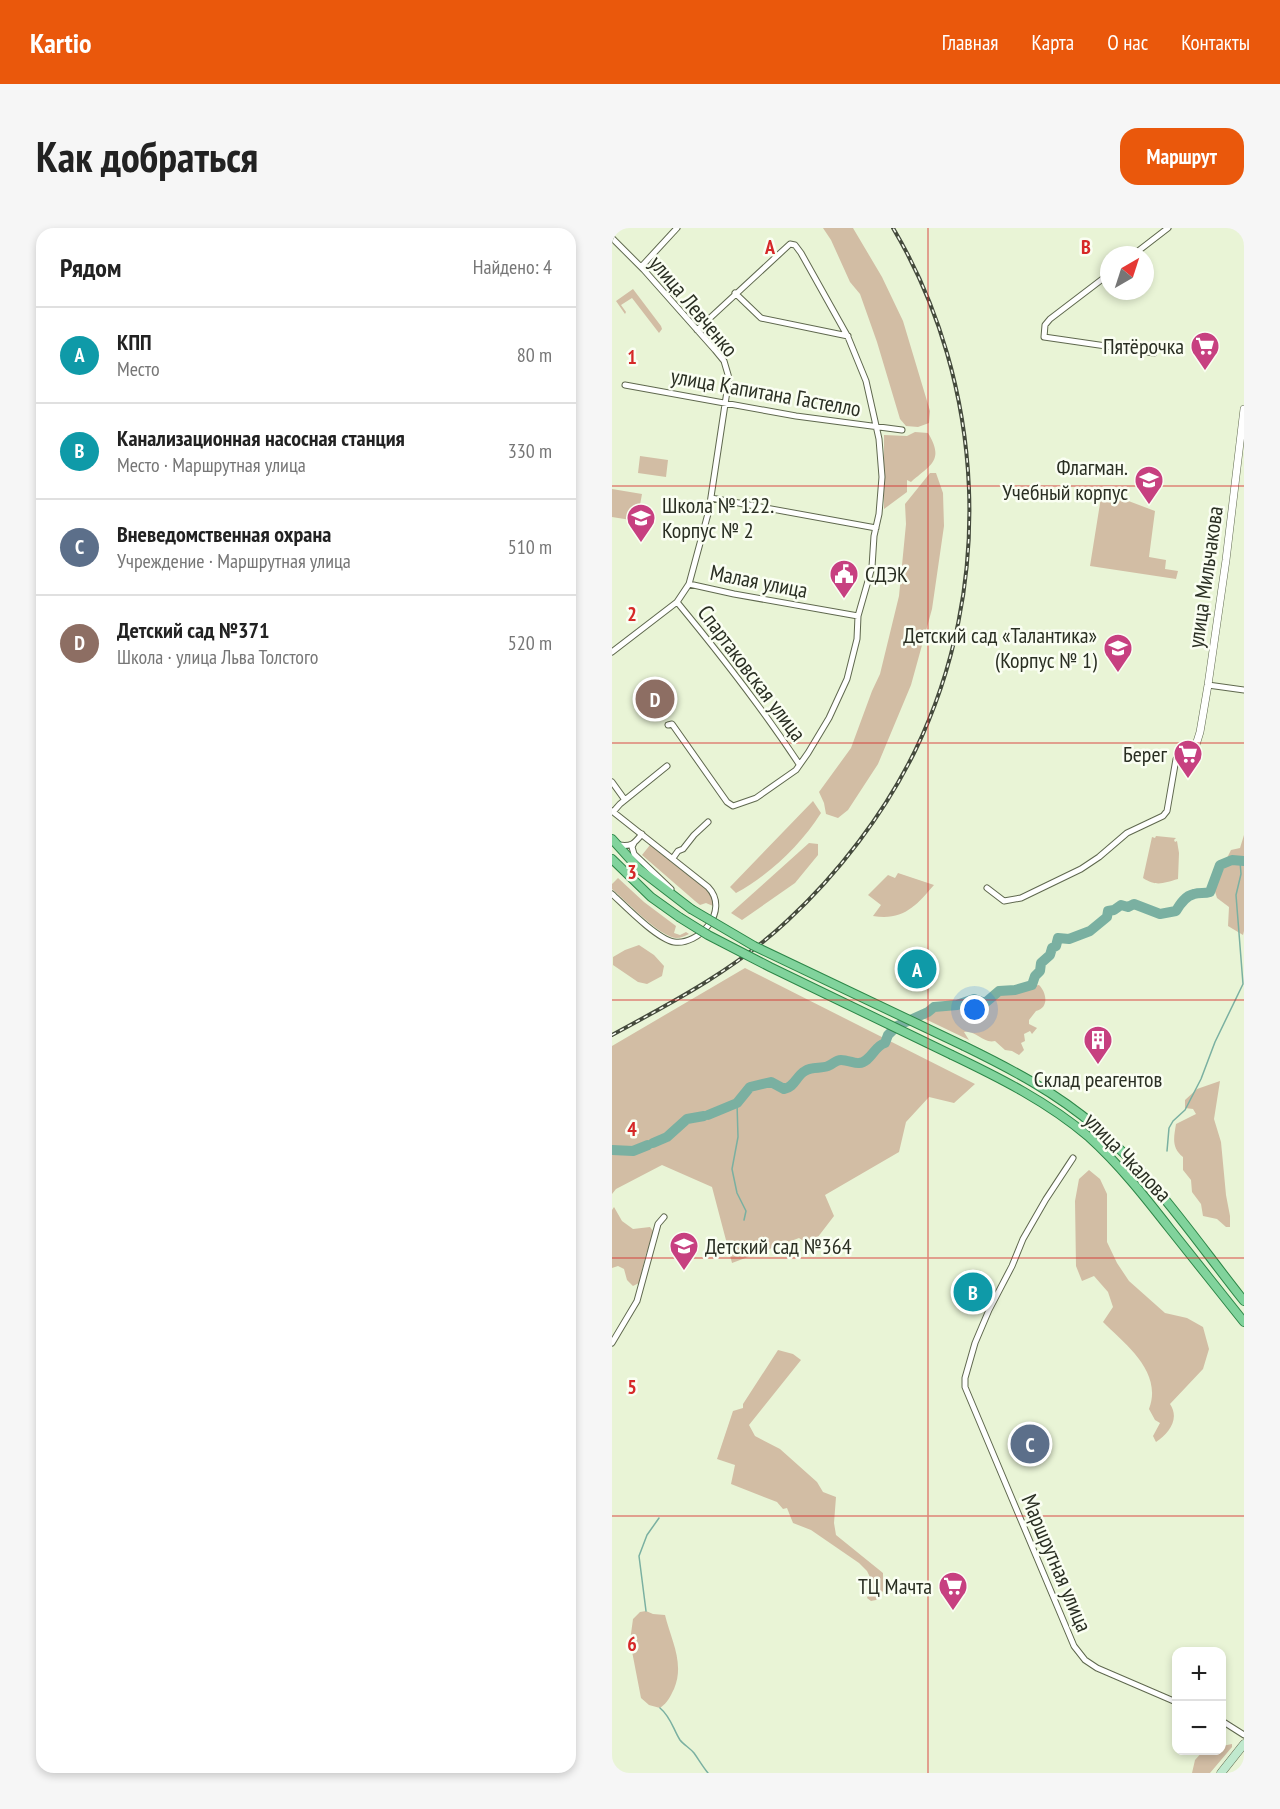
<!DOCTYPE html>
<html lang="ru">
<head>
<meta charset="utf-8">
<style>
  :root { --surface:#fff; --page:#f6f6f6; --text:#222; --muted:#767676; --line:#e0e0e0; --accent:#ea580c }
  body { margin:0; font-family:"PT Sans Narrow",sans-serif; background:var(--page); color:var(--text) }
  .controls { position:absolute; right:18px; bottom:18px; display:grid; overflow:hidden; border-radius:12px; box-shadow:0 3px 9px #0003 }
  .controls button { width:54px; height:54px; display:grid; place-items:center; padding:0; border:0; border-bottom:2px solid var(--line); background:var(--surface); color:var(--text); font:30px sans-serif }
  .compass { position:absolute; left:488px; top:18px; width:54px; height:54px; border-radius:50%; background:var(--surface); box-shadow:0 3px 9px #0003; rotate:39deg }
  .you { position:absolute; left:363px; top:782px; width:21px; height:21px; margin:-15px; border:4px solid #fff; border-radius:50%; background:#1a73e8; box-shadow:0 0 0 9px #1a73e833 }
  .badge { display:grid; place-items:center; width:39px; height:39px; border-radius:50%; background:var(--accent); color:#fff; font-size:20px; font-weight:700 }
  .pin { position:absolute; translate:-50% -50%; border:3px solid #fff; box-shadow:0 2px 6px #0006 }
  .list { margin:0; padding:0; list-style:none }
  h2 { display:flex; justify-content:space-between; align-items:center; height:78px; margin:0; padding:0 24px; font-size:26px }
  h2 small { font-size:20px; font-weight:400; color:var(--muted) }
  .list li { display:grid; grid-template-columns:39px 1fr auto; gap:18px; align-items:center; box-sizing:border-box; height:96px; padding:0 24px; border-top:2px solid var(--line) }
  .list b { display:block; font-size:22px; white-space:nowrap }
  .list p { margin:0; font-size:20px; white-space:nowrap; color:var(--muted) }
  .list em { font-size:20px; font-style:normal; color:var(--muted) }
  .map { position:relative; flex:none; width:632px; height:1545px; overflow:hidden; border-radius:18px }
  header { display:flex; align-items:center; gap:36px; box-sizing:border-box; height:84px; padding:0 30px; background:var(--accent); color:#fff }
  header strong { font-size:28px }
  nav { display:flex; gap:33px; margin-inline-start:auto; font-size:21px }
  .intro { display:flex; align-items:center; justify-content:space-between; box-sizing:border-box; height:144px; padding:0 36px }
  h1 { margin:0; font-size:42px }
  .button { padding:15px 27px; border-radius:18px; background:var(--accent); color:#fff; font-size:21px; font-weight:700 }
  main { display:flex; gap:36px; padding:0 36px }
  aside { flex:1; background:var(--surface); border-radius:18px; box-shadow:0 3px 9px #0003 }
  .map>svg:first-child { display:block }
</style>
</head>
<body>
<header>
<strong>Kartio</strong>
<nav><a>Главная</a><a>Карта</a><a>О нас</a><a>Контакты</a></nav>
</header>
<div class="intro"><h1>Как добраться</h1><a class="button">Маршрут</a></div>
<main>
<aside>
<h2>Рядом<small>Найдено: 4</small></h2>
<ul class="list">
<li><span class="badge" style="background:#0f9aa8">A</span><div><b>КПП</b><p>Место</p></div><em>80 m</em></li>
<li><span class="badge" style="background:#0f9aa8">B</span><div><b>Канализационная насосная станция</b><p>Место · Маршрутная улица</p></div><em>330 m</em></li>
<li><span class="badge" style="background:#5c6f8a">C</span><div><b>Вневедомственная охрана</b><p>Учреждение · Маршрутная улица</p></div><em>510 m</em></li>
<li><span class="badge" style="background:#8d6e63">D</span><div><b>Детский сад №371</b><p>Школа · улица Льва Толстого</p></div><em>520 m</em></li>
</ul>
</aside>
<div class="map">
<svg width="632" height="1545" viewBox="0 0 632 1545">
  <rect width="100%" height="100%" fill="#e9f4d6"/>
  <path fill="#d2bda4" d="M 211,0 L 241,0 L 270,49 L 291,93 L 318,183 L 317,195 L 306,199 L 294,198 L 288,191 L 265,114 L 248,66 L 238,54 L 219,12 Z
    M 21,61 L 49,98 L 50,101 L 47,105 L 20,70 L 9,77 L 14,84 L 13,86 L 4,73 Z
    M 303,204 L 316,205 C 333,233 318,237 299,254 L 295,252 L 295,264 L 272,281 L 272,207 L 295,208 Z
    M 28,228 L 56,232 L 54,249 L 26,245 Z
    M 318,245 L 324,245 L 331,265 L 332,298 L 320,381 L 299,457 L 266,536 L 236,582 L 226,590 L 214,586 L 212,575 L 207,564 L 239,520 L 260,463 L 268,446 L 287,368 L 294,296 L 293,276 Z
    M 0,261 L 30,266 L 25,293 L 0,289 Z
    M 490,263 L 543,283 L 537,329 L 554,332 L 553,341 L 566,343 L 564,351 L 478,338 Z
    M 201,573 L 209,585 C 188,618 158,646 124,665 L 118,659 Z
    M 632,607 L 632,703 L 631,707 L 616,698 L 617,679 L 605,670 L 599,651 L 610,640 L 619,622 L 628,620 Z
    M 544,608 L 564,610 L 562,612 L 563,614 L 565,613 L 567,625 L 566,651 C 551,655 545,659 531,650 L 540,609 L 543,610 Z
    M 197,615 L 206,616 L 206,627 L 183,655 L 130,692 L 119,685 Z
    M 38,617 L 95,662 C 99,667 102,672 101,678 L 94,675 L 88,677 L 83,673 L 30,627 Z
    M 286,645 L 322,657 C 304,678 291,693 261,688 L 269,677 L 256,667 L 276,647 L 283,650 Z
    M 6,650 L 32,674 L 64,698 L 62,705 L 68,707 L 74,704 L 77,706 C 73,708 69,710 64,710 C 48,709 13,672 0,661 L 0,656 Z
    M 27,717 L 42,727 L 52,738 L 50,748 L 35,756 L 26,754 L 1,737 L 1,729 L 13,722 Z
    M 133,740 L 363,856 L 342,875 L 317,869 L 294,894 L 287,924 L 213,967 L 222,988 L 199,1018 L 187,1010 L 120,1035 L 100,959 L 50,937 L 4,961 L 0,966 L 0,818 Z
    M 427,757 C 435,765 437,780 424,783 L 417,792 L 417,796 L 425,800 L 420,806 L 418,803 L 412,806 L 413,813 L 409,815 L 412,822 L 407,827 L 400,823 L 393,822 L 383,813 C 371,816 364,802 352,804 L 357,812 L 307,788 L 317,784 L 323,780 L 347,778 L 362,773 L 372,777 L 389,764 L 404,764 L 418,761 L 421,758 Z
    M 608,853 L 602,891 L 609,914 L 614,967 L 618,988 L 618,999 L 614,999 L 605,991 L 591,988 L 589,976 L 580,964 L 579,952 L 571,942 L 571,929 C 559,920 562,909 564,896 L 584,886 L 581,881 L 573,880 L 573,872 L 585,861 Z
    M 477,942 L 488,951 L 495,966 L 495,1014 L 505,1035 L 517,1053 L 553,1085 L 575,1090 L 591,1099 L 597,1121 L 591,1141 L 558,1176 C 568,1191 557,1205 544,1214 L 541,1208 L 548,1195 L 543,1192 L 537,1181 C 551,1144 514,1117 491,1094 L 501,1079 L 496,1064 L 482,1048 L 470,1053 L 464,1038 L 463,973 L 467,951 Z
    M 2,979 L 10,993 L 21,1001 L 38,999 L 41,1003 L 39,1014 L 34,1026 L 27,1055 L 21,1058 L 15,1052 L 12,1041 L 6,1038 L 0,1040 L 0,982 Z
    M 166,1122 L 181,1126 L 189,1132 L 137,1197 L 143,1208 L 168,1221 L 205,1254 L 211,1264 L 224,1269 L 222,1295 L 224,1307 L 271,1345 L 271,1363 L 264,1372 L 259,1373 L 255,1370 L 260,1358 L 258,1349 L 255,1343 L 247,1335 L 199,1302 L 181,1295 L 175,1280 L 171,1281 L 165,1274 L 119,1256 L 123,1237 L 105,1231 L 121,1183 L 131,1180 L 131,1176 Z
    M 34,1383 L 41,1386 L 53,1387 C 59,1412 73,1435 62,1461 C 58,1469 56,1474 48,1480 L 37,1477 L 29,1470 L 18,1413 L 21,1391 L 28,1384 Z
    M 620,1516 L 620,1519 L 598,1545 L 580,1545 L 583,1532 L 591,1523 L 610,1522 L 610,1518 Z"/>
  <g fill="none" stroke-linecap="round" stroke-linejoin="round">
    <path stroke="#7ab0a1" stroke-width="1.5" d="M 125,875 L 126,909 L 120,941 L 125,965 L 134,983 L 132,992
      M 555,923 L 557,900 L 561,893 L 573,882 L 589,851 L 603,814 L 631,756 L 624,667 L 629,646 L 628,633
      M 34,1383 L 27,1328 L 35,1307 L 47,1290
      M 48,1480 C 59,1489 61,1501 68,1512 C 72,1517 78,1520 82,1525 C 87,1532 91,1539 96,1545"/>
    <path stroke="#7ab0a1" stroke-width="10" d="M 96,887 L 125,875 L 138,859 L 159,854 L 172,861 C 183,859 184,848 193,843 C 200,838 209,841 216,838 C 222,836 223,832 229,832 C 235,832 245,836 247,835 C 259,834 262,818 273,815 L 276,807 L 285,798 L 316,784 L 322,779 L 345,777 L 362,771 L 373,775 L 387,763 L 403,762 L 420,757 L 423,748 L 428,743 L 429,735 L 438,727 L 440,720 L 444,718 L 446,710 L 457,711 L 478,703 L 495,689 L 496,683 L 502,682 L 509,677 L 516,679 L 522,676 L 548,686 L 564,683 C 568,676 573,668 582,666 C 588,664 592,666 598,664 L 608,637 L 620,632 L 632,633
      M 41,915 L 55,909 L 75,891 L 92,888
      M 0,922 L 21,923 L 36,917"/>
    <g stroke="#5f684e" stroke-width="7">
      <path id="minor" d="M 0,10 L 32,42 L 103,122 L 112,133 L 117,150 L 97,282 L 77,356 L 65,374 L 0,424
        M 521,27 L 556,0
        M 29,39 L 65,0
        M 497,46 L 438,91 L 433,97 L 432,109 L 542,125
        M 123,65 L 149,90 L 236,108
        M 13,157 L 184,188 L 290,202
        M 99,270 L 264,300
        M 77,356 L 122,366 L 246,388
        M 65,374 C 108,426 150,480 187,536
        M 596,457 L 632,462
        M 56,497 L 60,496 L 115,574 L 121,578 L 144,570 L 184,542 L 196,525 L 217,490 L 235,451 L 245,411 L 246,388 L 260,339 L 262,308 L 267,286 L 270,249 L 267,211 L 254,153 L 236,109 L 189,25 L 183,17 L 178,16 L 85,102
        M 0,554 L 13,572
        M 0,583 L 96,659 C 119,683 86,718 62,714 C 45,711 13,678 0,666
        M 1,584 L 8,576 L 55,538
        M 22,615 L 20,619 L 22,626 L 59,661
        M 7,617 C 19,619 22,616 30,606
        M 61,630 L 66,623 L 71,621 L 82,607 L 96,594
        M 375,660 L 392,673 L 409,670 L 469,641 L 487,629 L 515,605 L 551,588 L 555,583 L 564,531 L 576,527 L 583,520
        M 461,930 L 434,971 L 411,1011 L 400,1038 L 377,1082 L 363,1115 L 353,1150 L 353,1159 L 462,1418 L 473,1432 L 485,1440 L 564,1474
        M 0,1115 L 25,1073 L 46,996 L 52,989
        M 610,1493 L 632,1507"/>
    </g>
    <g stroke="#5f684e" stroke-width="8">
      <path id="tertiary" d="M 583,520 L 588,504 L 596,457 L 614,332 L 632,181"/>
    </g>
    <g stroke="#5f684e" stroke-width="9">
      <path id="secondary" d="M 609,1545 L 632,1516"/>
    </g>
    <g stroke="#2c8647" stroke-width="10">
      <path id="primary" d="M 0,611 L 27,641 L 79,681
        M 0,631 L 39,669 L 67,689
        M 352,818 C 399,841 445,865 484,899 C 542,949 585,1014 632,1073
        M 340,827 C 388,850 436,874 477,909 C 507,936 533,969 558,1001 C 583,1032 607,1063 632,1094"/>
    </g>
    <use href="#minor" stroke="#fff" stroke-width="5"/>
    <use href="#tertiary" stroke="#fff" stroke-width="7"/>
    <use href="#secondary" stroke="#c0e9ce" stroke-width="8"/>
    <use href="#primary" stroke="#81d39c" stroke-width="8"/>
    <g stroke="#444a3c" stroke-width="4">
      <path id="rail" d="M 0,807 C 61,774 124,741 175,693 C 226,646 272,586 303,523 C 383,359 374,157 281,0"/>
    </g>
    <use href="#rail" stroke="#fafef2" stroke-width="1.5" stroke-dasharray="4.5" stroke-linecap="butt"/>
    <g stroke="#2c8647" stroke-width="10" stroke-linecap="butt">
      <path id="primary-bridge" d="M 79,681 L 142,718 L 352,818
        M 67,689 L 96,707 L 158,739 L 340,827"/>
    </g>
    <use href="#primary-bridge" stroke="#81d39c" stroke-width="8"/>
  </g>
  <path fill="none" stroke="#d62828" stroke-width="1.5" stroke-opacity="0.55" d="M 316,0 L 316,1545M 0,258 L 632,258M 0,515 L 632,515M 0,772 L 632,772M 0,1030 L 632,1030M 0,1288 L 632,1288"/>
  <defs>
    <g id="supermarket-pin" transform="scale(1.5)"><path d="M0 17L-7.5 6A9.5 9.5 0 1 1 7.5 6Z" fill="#c74080" stroke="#fafef2"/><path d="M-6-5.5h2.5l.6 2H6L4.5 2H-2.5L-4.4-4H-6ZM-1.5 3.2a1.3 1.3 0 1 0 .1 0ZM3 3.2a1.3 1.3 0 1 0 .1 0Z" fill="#fff"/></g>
    <g id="school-pin" transform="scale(1.5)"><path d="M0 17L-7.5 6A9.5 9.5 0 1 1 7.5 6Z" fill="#c74080" stroke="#fafef2"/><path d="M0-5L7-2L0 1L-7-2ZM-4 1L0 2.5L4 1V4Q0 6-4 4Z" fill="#fff"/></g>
    <g id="civic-pin" transform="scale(1.5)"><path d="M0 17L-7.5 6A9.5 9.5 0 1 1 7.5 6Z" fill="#c74080" stroke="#fafef2"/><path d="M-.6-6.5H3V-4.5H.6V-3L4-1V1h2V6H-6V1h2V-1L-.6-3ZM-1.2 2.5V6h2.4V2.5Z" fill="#fff"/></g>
    <g id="building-pin" transform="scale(1.5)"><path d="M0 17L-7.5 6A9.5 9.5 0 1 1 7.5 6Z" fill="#c74080" stroke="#fafef2"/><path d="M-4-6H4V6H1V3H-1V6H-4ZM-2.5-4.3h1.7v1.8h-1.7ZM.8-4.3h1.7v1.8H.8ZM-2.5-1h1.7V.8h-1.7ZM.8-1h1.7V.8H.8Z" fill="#fff"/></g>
  </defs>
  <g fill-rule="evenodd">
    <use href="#supermarket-pin" x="593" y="118"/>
    <use href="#school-pin" x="537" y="252"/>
    <use href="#school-pin" x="29" y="290"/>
    <use href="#civic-pin" x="232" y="346"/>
    <use href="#school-pin" x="506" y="420"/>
    <use href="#supermarket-pin" x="576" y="526"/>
    <use href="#building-pin" x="486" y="812"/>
    <use href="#school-pin" x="72" y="1018"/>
    <use href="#supermarket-pin" x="341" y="1358"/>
  </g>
  <g text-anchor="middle" stroke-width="5" stroke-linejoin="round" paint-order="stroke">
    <g font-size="22" fill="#2a2f23" stroke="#fafef2">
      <text transform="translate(82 78) rotate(50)" y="8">улица Левченко</text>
      <text transform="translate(154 164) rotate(10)" y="8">улица Капитана Гастелло</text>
      <text transform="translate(593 349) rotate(-82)" y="8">улица Мильчакова</text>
      <text transform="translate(147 353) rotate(11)" y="8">Малая улица</text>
      <text transform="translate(140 445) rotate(53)" y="8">Спартаковская улица</text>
      <text transform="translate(516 929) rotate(46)" y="8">улица Чкалова</text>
      <text transform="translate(445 1335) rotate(67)" y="8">Маршрутная улица</text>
    </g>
    <g font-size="22" fill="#2a2f23" stroke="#fafef2" text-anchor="end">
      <text x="572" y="126">Пятёрочка</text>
      <text x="516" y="247">Флагман.<tspan x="516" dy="25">Учебный корпус</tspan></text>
      <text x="50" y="285" text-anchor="start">Школа № 122.<tspan x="50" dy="25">Корпус № 2</tspan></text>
      <text x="253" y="354" text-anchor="start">СДЭК</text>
      <text x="485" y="415">Детский сад «Талантика»<tspan x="485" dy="25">(Корпус № 1)</tspan></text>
      <text x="555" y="534">Берег</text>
      <text x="486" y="859" text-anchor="middle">Склад реагентов</text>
      <text x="93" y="1026" text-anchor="start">Детский сад №364</text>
      <text x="320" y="1366">ТЦ Мачта</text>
    </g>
  </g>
  <g font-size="20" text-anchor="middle" font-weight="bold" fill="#d62828" stroke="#fafef2" stroke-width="5" stroke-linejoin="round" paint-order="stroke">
    <text x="158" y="26">A</text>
    <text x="474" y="26">B</text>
    <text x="20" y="136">1</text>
    <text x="20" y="393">2</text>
    <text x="20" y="651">3</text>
    <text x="20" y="908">4</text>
    <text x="20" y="1166">5</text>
    <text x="20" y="1423">6</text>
  </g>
</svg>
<div class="controls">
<button>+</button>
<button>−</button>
</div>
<svg class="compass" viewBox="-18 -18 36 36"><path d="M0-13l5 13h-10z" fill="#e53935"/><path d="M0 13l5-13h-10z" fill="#767676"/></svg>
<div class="you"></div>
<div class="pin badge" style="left:305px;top:741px;background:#0f9aa8">A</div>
<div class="pin badge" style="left:361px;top:1064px;background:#0f9aa8">B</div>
<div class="pin badge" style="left:418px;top:1216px;background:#5c6f8a">C</div>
<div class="pin badge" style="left:43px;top:471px;background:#8d6e63">D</div>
</div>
</main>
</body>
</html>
